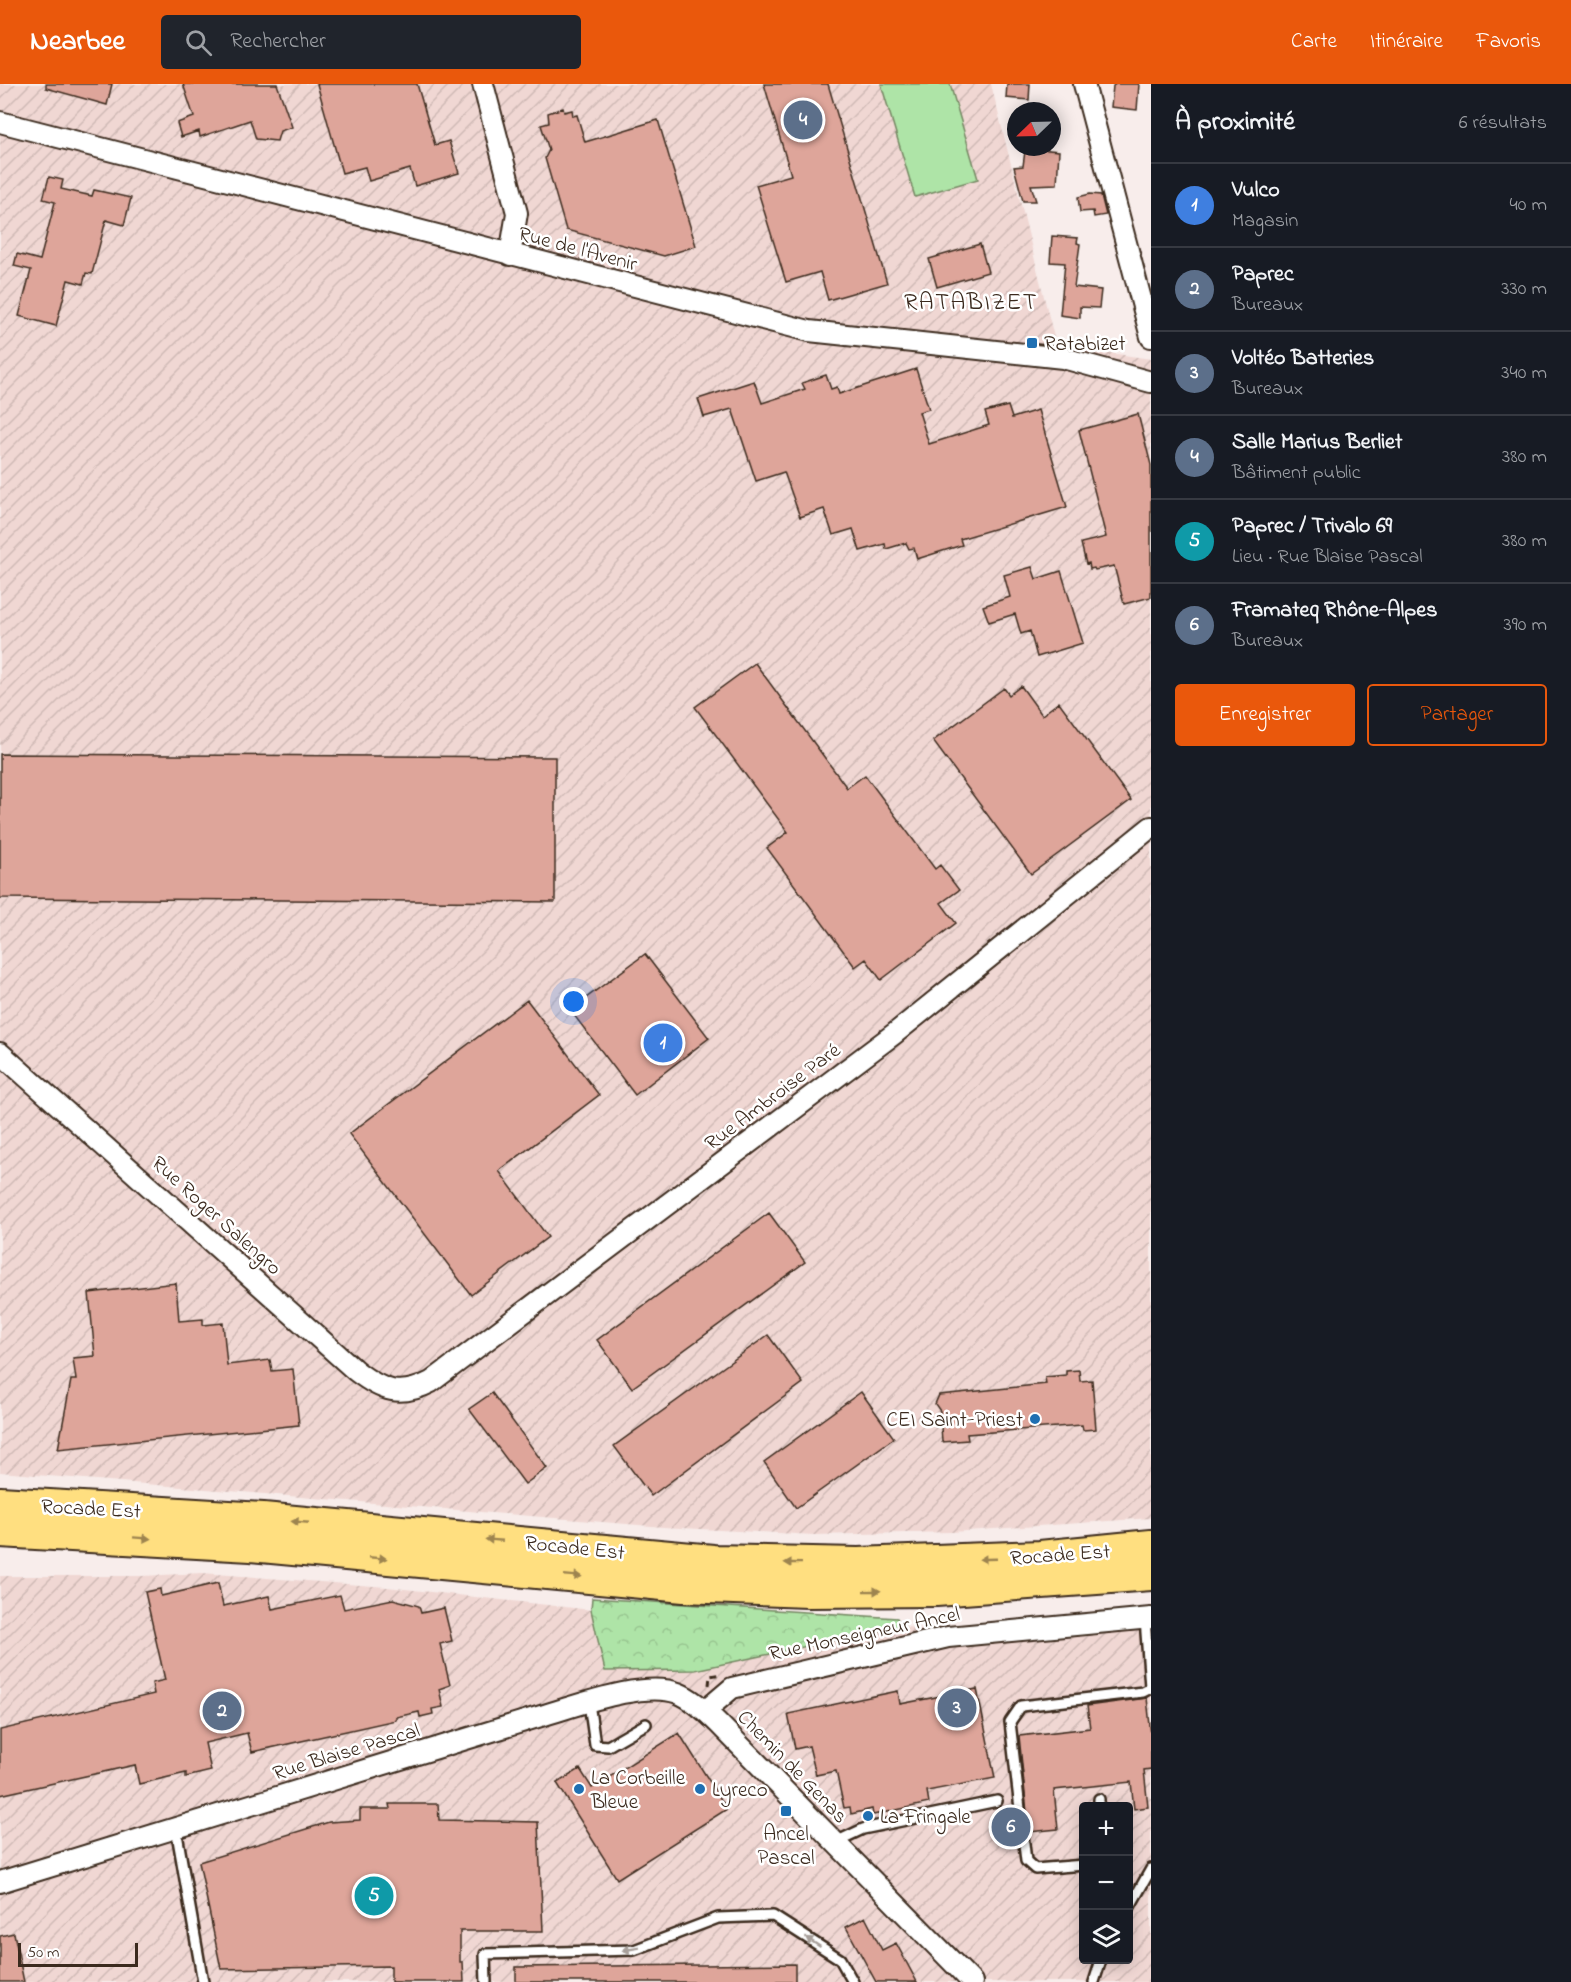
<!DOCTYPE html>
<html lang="fr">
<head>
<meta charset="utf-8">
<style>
  :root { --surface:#171b24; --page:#20242c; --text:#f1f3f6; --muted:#9ea1a6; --line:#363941; --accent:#ea580c }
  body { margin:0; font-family:"Indie Flower",sans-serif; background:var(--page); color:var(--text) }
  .controls { position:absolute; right:18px; bottom:18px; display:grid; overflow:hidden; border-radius:6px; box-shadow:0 3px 15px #0003 }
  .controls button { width:54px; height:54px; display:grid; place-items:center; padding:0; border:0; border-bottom:2px solid var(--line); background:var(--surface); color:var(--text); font:30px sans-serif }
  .compass { position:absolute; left:1007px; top:18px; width:54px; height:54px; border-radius:50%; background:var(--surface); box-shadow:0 3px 15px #0003; rotate:247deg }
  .scale { position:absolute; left:18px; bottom:15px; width:120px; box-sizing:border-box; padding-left:6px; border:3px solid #3b2a1e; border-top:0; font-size:16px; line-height:21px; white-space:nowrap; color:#3b2a1e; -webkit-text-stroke:4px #fff; paint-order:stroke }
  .you { position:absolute; left:574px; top:918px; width:21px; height:21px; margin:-15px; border:4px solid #fff; border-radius:50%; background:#1a73e8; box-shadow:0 0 0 9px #1a73e833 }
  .badge { display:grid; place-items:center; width:39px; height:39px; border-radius:50%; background:var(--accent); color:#fff; font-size:20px; font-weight:700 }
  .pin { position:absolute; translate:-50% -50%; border:3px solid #fff; box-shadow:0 2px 6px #0006 }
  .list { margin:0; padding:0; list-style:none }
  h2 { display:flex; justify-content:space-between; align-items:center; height:78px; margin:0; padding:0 24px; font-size:26px }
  h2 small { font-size:20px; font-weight:400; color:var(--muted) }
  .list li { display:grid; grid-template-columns:39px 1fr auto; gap:18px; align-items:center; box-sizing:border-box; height:84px; padding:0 24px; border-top:2px solid var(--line) }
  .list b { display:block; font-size:22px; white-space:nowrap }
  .list p { margin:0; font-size:20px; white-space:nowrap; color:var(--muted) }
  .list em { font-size:20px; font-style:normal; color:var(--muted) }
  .actions { display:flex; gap:12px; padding:18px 24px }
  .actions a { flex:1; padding:14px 0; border:2px solid var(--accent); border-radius:6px; text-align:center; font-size:21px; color:var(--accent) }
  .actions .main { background:var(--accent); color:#fff }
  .icon { flex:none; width:33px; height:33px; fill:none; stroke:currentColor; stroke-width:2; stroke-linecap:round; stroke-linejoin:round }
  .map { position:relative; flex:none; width:1151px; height:1898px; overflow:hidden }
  header { display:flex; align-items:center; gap:36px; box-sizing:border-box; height:84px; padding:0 30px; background:var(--accent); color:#fff }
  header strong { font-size:28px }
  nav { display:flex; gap:33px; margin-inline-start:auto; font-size:21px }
  .search { width:420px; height:54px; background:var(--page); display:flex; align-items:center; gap:15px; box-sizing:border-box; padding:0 21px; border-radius:6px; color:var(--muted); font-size:22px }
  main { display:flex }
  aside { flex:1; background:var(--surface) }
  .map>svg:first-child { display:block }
</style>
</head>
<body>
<header>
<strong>Nearbee</strong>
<div class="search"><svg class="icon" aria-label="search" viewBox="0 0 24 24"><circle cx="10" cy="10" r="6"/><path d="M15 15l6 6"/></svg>Rechercher</div>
<nav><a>Carte</a><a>Itinéraire</a><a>Favoris</a></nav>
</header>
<main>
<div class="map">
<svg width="1151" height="1898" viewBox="0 0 1151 1898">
  <defs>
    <pattern id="industrial-furrows" width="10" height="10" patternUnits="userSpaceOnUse" patternTransform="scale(1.5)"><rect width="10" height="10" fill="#f0d7d3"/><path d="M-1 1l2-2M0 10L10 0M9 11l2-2" fill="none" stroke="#cfb9b5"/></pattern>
    <pattern id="forest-crowns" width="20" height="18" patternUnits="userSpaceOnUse" patternTransform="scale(1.5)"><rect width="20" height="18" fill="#aee4a7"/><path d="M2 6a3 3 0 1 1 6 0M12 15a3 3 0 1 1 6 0" fill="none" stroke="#97c48f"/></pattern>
  </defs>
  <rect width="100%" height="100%" fill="#f8edeb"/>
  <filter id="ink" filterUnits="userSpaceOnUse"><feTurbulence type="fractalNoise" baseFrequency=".0167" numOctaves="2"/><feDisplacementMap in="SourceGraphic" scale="12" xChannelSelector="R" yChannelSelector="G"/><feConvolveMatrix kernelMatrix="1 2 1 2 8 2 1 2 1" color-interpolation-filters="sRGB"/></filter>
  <g filter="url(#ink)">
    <path fill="url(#industrial-furrows)" fill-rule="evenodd" d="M 0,0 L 991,0 L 1056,261 L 1151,275 L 1151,1434 L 952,1448 L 814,1451 L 663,1443 L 0,1388 Z
      M 202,1489 L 387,1503 L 591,1526 L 605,1587 L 787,1567 L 901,1542 L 982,1555 L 1151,1540 L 1151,1898 L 0,1898 L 0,1492 L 142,1492 ZM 1084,1722 L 1128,1722 L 1128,1876 L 1084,1876 Z"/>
    <path fill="#aee4a7" stroke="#748762" stroke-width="1.5" d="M 881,0 L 950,0 L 978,95 L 915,113 Z"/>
    <path fill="url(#forest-crowns)" stroke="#748762" stroke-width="1.5" d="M 592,1514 L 897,1534 L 901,1542 L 695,1586 L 605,1587 L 591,1526 Z"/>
    <path fill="#dea59a" stroke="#3b2a1e" stroke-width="1.5" d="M 46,0 L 112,0 L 107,21 L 46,4 Z
      M 183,0 L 277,0 L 292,43 L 280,47 L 277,57 L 256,55 L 250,36 L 200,53 L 199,47 L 181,53 L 177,39 L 194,33 Z
      M 317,0 L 417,0 L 435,61 L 449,57 L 459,89 L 415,102 L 410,85 L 369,97 L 365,83 L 342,89 Z
      M 764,0 L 828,0 L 887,199 L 828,216 L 820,188 L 786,198 L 756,101 L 791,91 Z
      M 1007,0 L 1030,0 L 1029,16 L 1006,14 Z
      M 1116,0 L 1139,0 L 1137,26 L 1111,23 L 1113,2 Z
      M 563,24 L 564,28 L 572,26 L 573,32 L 577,31 L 585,58 L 658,36 L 696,162 L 664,172 L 566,146 L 545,74 L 549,66 L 541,41 L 549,39 L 548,29 Z
      M 1038,65 L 1059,67 L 1057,100 L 1031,101 L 1036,117 L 1023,117 L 1014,83 L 1023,82 L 1025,67 L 1038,68 Z
      M 49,93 L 63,96 L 61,105 L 92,112 L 94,106 L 131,114 L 124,141 L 106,136 L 92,190 L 86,189 L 83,200 L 68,196 L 56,242 L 19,232 L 31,186 L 14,182 L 17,170 L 40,176 L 55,118 L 43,115 Z
      M 1090,110 L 1101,111 L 1106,131 L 1094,133 L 1093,127 L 1080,128 L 1078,113 Z
      M 1052,152 L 1078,154 L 1077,159 L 1080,160 L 1074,203 L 1101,206 L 1099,224 L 1080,223 L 1080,234 L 1060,231 L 1065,179 L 1050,178 Z
      M 980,160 L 988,188 L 937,203 L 929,175 Z
      M 916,285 L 929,325 L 919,328 L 929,360 L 989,341 L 985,328 L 1008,322 L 1012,334 L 1038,326 L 1067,423 L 960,455 L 962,461 L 917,475 L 914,464 L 909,465 L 906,459 L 886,465 L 885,460 L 860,467 L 853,445 L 833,451 L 824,425 L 800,433 L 784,388 L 756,397 L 732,325 L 704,333 L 698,315 L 754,297 L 762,319 L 805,305 L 802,299 L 826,291 L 831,305 L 837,303 L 839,310 Z
      M 1138,330 L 1151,381 L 1151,513 L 1124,520 L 1114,482 L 1095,486 L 1094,484 L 1090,485 L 1089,479 L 1086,480 L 1081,459 L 1106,453 L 1079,346 Z
      M 1032,483 L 1036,495 L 1061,487 L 1083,559 L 1037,573 L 1030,547 L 1021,550 L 1015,530 L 989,538 L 983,522 L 1010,513 L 1004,491 Z
      M 755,579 L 847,704 L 865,691 L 935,785 L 940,781 L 959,806 L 941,819 L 956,839 L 881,896 L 866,875 L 855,883 L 767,764 L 788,748 L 695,623 Z
      M 1021,602 L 1042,631 L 1059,618 L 1131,716 L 1031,790 L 933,657 L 1004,604 L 1009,611 Z
      M 0,670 L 555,673 L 555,818 L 0,814 Z
      M 645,870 L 709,954 L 635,1011 L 570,926 Z
      M 527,916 L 599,1011 L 499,1087 L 548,1153 L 471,1211 L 349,1050 Z
      M 769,1129 L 805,1178 L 632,1304 L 597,1256 Z
      M 176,1199 L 179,1237 L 203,1235 L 203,1241 L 223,1239 L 227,1281 L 270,1276 L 272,1287 L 293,1285 L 299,1341 L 58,1365 L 71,1296 L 76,1296 L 73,1274 L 95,1272 L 89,1209 Z
      M 768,1251 L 803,1299 L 651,1412 L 614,1362 Z
      M 1079,1286 L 1080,1297 L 1092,1296 L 1096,1345 L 1083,1346 L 1082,1341 L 967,1350 L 968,1356 L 942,1358 L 940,1327 L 935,1320 L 939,1311 L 1046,1300 L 1045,1293 L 1066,1291 L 1066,1287 Z
      M 861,1308 L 894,1354 L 796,1424 L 764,1378 Z
      M 492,1309 L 547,1384 L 525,1400 L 469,1325 Z
      M 218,1499 L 223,1522 L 269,1512 L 272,1525 L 340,1511 L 344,1525 L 393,1515 L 419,1522 L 421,1529 L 444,1524 L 452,1557 L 440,1560 L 450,1601 L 439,1605 L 443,1623 L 432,1625 L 433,1630 L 420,1633 L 419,1628 L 396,1633 L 396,1636 L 252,1668 L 247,1649 L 205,1659 L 211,1687 L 186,1693 L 186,1689 L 139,1700 L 135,1681 L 0,1711 L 0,1646 L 154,1610 L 152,1599 L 165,1596 L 145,1508 L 160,1505 L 161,1512 Z
      M 977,1605 L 995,1694 L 927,1707 L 929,1719 L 873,1731 L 872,1725 L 851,1730 L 850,1723 L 844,1724 L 836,1687 L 816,1691 L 809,1662 L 795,1665 L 788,1630 L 898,1607 L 900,1620 Z
      M 1147,1614 L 1151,1651 L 1151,1685 L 1144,1686 L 1148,1723 L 1134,1725 L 1131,1698 L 1054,1706 L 1058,1745 L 1029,1748 L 1019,1652 L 1090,1644 L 1087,1622 Z
      M 679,1649 L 727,1725 L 617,1795 L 557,1699 L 580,1685 L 592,1704 Z
      M 389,1720 L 438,1720 L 439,1736 L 538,1738 L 543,1847 L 460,1847 L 460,1878 L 463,1878 L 464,1898 L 391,1898 L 391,1882 L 221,1885 L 199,1778 L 329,1738 L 360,1736 L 360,1725 L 390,1725 Z
      M 865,1833 L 882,1866 L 896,1859 L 917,1898 L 876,1898 L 846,1843 Z
      M 14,1849 L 24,1898 L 0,1898 L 0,1852 Z
      M 795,1880 L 795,1898 L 516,1898 L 516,1883 Z"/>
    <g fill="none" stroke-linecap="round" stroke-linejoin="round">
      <g stroke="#3b2a1e" stroke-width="14">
        <path id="service" d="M 1145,1535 L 1150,1603
          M 589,1619 L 595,1661 L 608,1662 L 646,1640
          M 1099,1715 L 1099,1722
          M 176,1744 L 203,1898
          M 836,1761 L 844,1754 L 863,1745 L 997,1717
          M 1084,1781 L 1035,1785 L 1026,1777 L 1010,1638 L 1021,1622 L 1143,1608 L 1151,1604
          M 1128,1826 L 1151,1785
          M 486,1898 L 485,1870 L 634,1866 L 718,1834 L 773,1832 L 840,1875 L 853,1898
          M 1094,1898 L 1101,1876"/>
      </g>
      <g stroke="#3b2a1e" stroke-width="24">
        <path id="minor" d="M 483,0 L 517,129 L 510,171
          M 1084,0 L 1151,253
          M 0,38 L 809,247 L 1063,274 L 1151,298
          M 0,969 L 356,1287 C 382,1307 400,1314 431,1298 L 894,950 L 1151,743
          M 705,1627 L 732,1604 L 948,1553 L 1151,1534
          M 0,1798 L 541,1632 C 576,1622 643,1596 678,1609 C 693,1615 708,1629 719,1640 L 972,1898"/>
      </g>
      <g stroke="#3b2a1e" stroke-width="36">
        <path id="trunk" d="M 0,1419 L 263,1435 L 713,1477 L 858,1480 L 1040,1473 L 1151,1462
          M 0,1447 L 251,1461 L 684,1502 L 808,1507 L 936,1506 L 1151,1490"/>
      </g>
      <path stroke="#3b2a1e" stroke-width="3" stroke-dasharray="6 4.5" stroke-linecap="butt" d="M 709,1601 L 710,1592 L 721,1590"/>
      <use href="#service" stroke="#fff" stroke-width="9"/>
      <use href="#minor" stroke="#fff" stroke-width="20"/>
      <use href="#trunk" stroke="#ffdf80" stroke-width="32"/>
    </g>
    <defs><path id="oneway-solid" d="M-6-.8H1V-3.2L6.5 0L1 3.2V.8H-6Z" transform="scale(1.5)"/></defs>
    <g fill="#9d844f">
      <use href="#oneway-solid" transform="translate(300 1438) rotate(-175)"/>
      <use href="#oneway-solid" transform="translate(142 1454) rotate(4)"/>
      <use href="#oneway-solid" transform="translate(494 1456) rotate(-175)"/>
      <use href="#oneway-solid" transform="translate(378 1474) rotate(5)"/>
      <use href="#oneway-solid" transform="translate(988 1475) rotate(178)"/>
      <use href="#oneway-solid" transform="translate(793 1479) rotate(-179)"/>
      <use href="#oneway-solid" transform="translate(573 1492) rotate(5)"/>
      <use href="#oneway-solid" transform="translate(872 1507) rotate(-1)"/>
    </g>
    <g fill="#a79f9a">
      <use href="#oneway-solid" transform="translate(813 1858) rotate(-147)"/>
      <use href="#oneway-solid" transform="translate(631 1865) rotate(171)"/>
    </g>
  </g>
  <g fill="#1f6fb2" stroke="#fff" stroke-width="2">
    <rect x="1026" y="253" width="12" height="12" rx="3"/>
    <circle cx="1035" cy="1335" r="6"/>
    <circle cx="579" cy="1705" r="6"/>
    <circle cx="700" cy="1705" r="6"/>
    <rect x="780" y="1721" width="12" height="12" rx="3"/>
    <circle cx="868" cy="1732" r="6"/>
  </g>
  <g text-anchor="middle" stroke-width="5" stroke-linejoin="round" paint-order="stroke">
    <g font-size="21" fill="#3b2a1e" stroke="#fff">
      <text transform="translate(578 164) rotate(15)" y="7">Rue de l'Avenir</text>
      <text transform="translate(772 1012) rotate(-37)" y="7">Rue Ambroise Paré</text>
      <text transform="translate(217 1131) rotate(42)" y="7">Rue Roger Salengro</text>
      <text transform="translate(91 1424) rotate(3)" y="7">Rocade Est</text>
      <text transform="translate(575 1463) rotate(6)" y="7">Rocade Est</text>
      <text transform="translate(1060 1470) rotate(-4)" y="7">Rocade Est</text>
      <text transform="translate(864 1549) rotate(-12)" y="7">Rue Monseigneur Ancel</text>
      <text transform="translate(346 1667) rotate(-17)" y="7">Rue Blaise Pascal</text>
      <text transform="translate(793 1682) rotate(46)" y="7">Chemin de Genas</text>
    </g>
    <g font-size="21" fill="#3b2a1e" stroke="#fff" text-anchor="start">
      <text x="1044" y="266">Ratabizet</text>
      <text x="1023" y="1342" text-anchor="end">CEI Saint-Priest</text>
      <text x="591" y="1700">La Corbeille<tspan x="591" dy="24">Bleue</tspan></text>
      <text x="712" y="1712">Lyreco</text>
      <text x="880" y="1739">La Fringale</text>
      <text x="786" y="1756" text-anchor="middle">Ancel<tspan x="786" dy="24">Pascal</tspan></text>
    </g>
    <g font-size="24" letter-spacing="1.5" fill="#3b2a1e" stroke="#fff">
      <text x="971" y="225">RATABIZET</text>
    </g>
  </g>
</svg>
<div class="controls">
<button>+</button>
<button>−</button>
<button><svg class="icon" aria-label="layers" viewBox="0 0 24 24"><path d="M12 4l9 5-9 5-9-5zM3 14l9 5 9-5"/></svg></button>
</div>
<svg class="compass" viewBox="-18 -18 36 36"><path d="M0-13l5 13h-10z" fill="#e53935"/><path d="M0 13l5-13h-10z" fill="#9ea1a6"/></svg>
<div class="scale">50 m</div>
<div class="you"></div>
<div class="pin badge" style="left:663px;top:959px;background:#3f7fe0">1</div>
<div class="pin badge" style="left:222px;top:1627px;background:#5c6f8a">2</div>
<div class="pin badge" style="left:957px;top:1624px;background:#5c6f8a">3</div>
<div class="pin badge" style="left:803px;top:36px;background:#5c6f8a">4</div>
<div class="pin badge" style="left:374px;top:1812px;background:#0f9aa8">5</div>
<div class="pin badge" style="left:1011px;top:1743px;background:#5c6f8a">6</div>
</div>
<aside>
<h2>À proximité<small>6 résultats</small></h2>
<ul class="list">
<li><span class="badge" style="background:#3f7fe0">1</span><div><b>Vulco</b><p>Magasin</p></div><em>40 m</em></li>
<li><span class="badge" style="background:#5c6f8a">2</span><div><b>Paprec</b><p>Bureaux</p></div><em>330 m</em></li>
<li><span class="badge" style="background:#5c6f8a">3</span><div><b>Voltéo Batteries</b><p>Bureaux</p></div><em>340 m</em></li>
<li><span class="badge" style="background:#5c6f8a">4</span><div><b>Salle Marius Berliet</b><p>Bâtiment public</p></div><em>380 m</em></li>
<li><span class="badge" style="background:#0f9aa8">5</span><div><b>Paprec / Trivalo 69</b><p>Lieu · Rue Blaise Pascal</p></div><em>380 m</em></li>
<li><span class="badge" style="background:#5c6f8a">6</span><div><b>Framateq Rhône-Alpes</b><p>Bureaux</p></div><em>390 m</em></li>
</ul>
<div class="actions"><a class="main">Enregistrer</a><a>Partager</a></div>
</aside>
</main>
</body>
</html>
